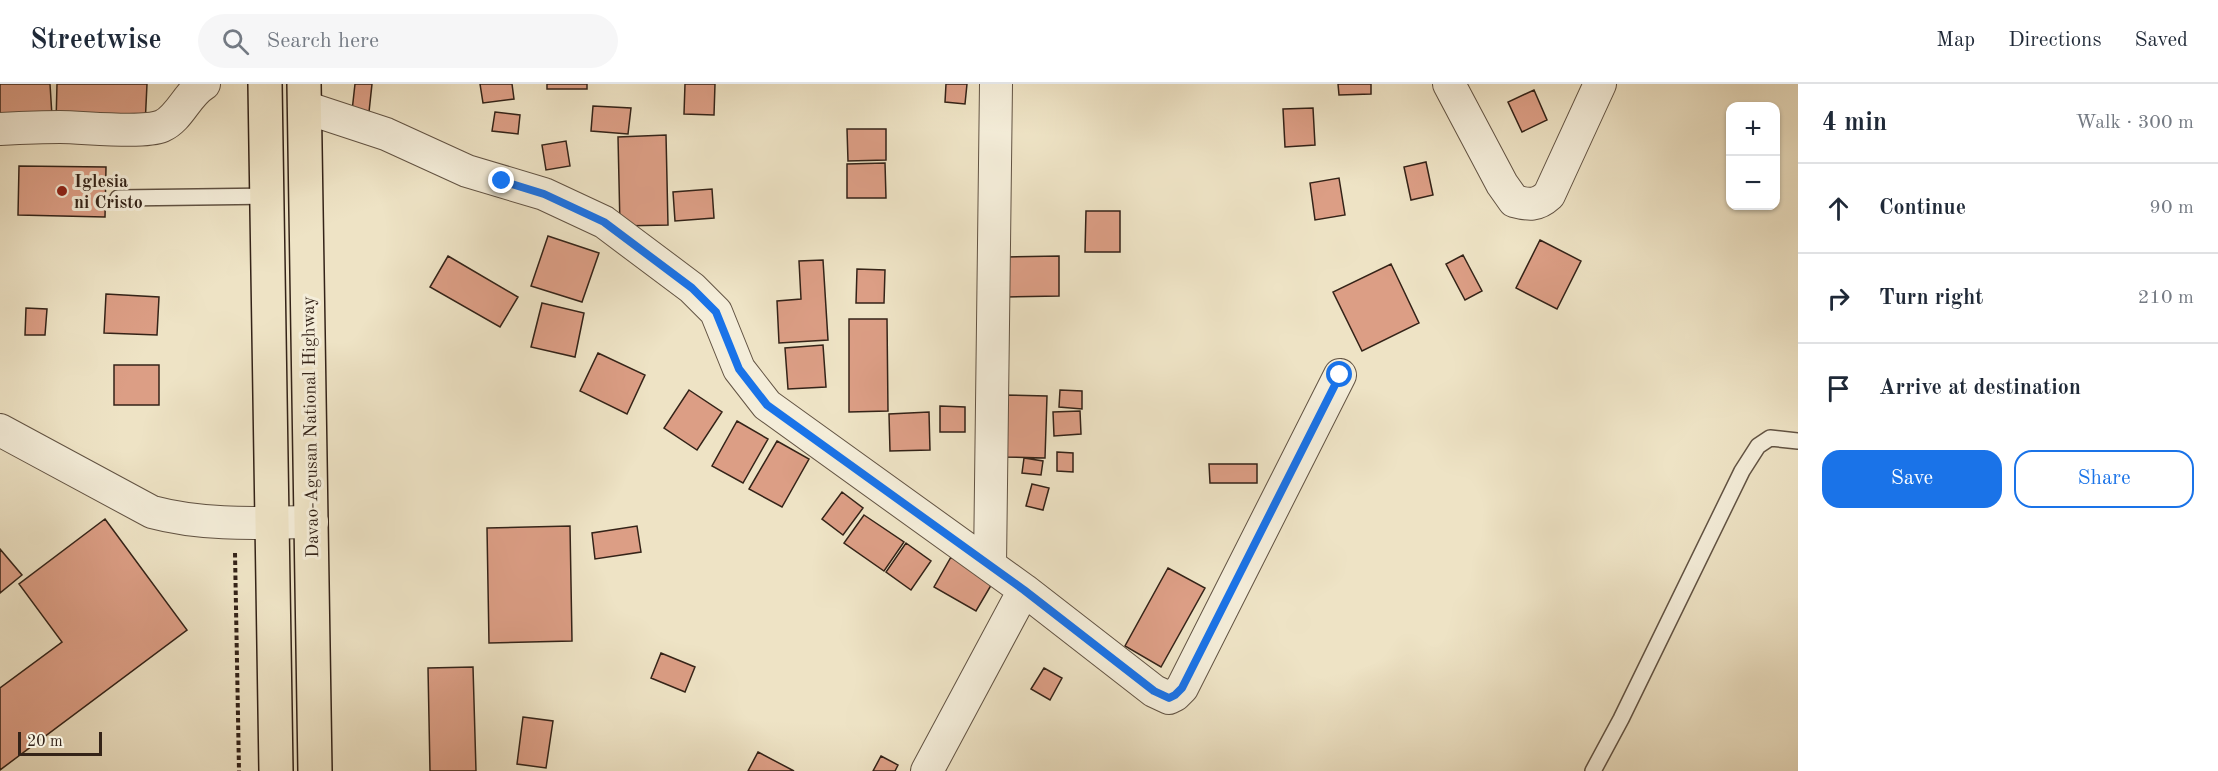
<!DOCTYPE html>
<html lang="en">
<head>
<meta charset="utf-8">
<style>
  :root { --surface:#fff; --page:#f6f6f7; --text:#1f2937; --muted:#747a83; --line:#e0e1e3; --accent:#1a73e8 }
  body { margin:0; font-family:"Old Standard TT",serif; background:var(--page); color:var(--text) }
  .controls { position:absolute; right:18px; top:18px; display:grid; overflow:hidden; border-radius:12px; box-shadow:0 2px 4px #0004 }
  .controls button { width:54px; height:54px; display:grid; place-items:center; padding:0; border:0; border-bottom:2px solid var(--line); background:var(--surface); color:var(--text); font:30px sans-serif }
  .scale { position:absolute; left:18px; bottom:15px; width:84px; box-sizing:border-box; padding-left:6px; border:3px solid #342318; border-top:0; font-size:16px; line-height:21px; white-space:nowrap; color:#342318; -webkit-text-stroke:4px #f4edd9; paint-order:stroke }
  .stop { position:absolute; width:18px; height:18px; margin:-14px; border:4px solid #1a73e8; border-radius:50%; background:#fff }
  .stop.end { background:#1a73e8; border-color:#fff; box-shadow:0 2px 6px #0008 }
  .list { margin:0; padding:0; list-style:none }
  h2 { display:flex; justify-content:space-between; align-items:center; height:78px; margin:0; padding:0 24px; font-size:26px }
  h2 small { font-size:20px; font-weight:400; color:var(--muted) }
  .list li { display:grid; grid-template-columns:39px 1fr auto; gap:18px; align-items:center; box-sizing:border-box; height:90px; padding:0 24px; border-top:2px solid var(--line) }
  .list b { display:block; font-size:22px; white-space:nowrap }
  .list em { font-size:20px; font-style:normal; color:var(--muted) }
  .actions { display:flex; gap:12px; padding:18px 24px }
  .actions a { flex:1; padding:14px 0; border:2px solid var(--accent); border-radius:18px; text-align:center; font-size:21px; color:var(--accent) }
  .actions .main { background:var(--accent); color:#fff }
  .icon { flex:none; width:33px; height:33px; fill:none; stroke:currentColor; stroke-width:2; stroke-linecap:round; stroke-linejoin:round }
  .map { position:relative; flex:none; width:1798px; height:687px; overflow:hidden }
  header { display:flex; align-items:center; gap:36px; box-sizing:border-box; height:84px; padding:0 30px; background:var(--surface); border-bottom:2px solid var(--line) }
  header strong { font-size:28px }
  nav { display:flex; gap:33px; margin-inline-start:auto; font-size:21px }
  .search { width:420px; height:54px; background:var(--page); display:flex; align-items:center; gap:15px; box-sizing:border-box; padding:0 21px; border-radius:33px; color:var(--muted); font-size:22px }
  main { display:flex }
  aside { flex:1; background:var(--surface) }
  .map>svg:first-child { display:block }
</style>
</head>
<body>
<header>
<strong>Streetwise</strong>
<div class="search"><svg class="icon" aria-label="search" viewBox="0 0 24 24"><circle cx="10" cy="10" r="6"/><path d="M15 15l6 6"/></svg>Search here</div>
<nav><a>Map</a><a>Directions</a><a>Saved</a></nav>
</header>
<main>
<div class="map">
<svg width="1798" height="687" viewBox="0 0 1798 687">
  <rect width="100%" height="100%" fill="#eee3c5"/>
  <filter id="stains"><feTurbulence type="fractalNoise" baseFrequency=".00333" numOctaves="4"/><feColorMatrix values="0 0 0 0 .2 0 0 0 0 .09 0 0 0 0 .02 0 0 0 .5 -.17"/></filter>
  <radialGradient id="worn" r=".72"><stop offset=".6" stop-color="#630" stop-opacity="0"/><stop offset="1" stop-color="#630" stop-opacity=".3"/></radialGradient>
  <path fill="#dc9e85" stroke="#342318" stroke-width="1.5" d="M 0,0 L 50,0 L 52,32 L 0,36 Z
    M 57,0 L 147,0 L 145,42 L 56,39 Z
    M 355,0 L 372,0 L 369,28 L 352,27 Z
    M 480,0 L 512,0 L 514,15 L 483,19 Z
    M 547,0 L 587,0 L 587,5 L 547,5 Z
    M 685,0 L 715,0 L 714,31 L 684,30 Z
    M 946,0 L 967,0 L 965,20 L 945,18 Z
    M 1338,0 L 1371,0 L 1371,10 L 1339,11 Z
    M 1534,6 L 1547,36 L 1522,48 L 1508,18 Z
    M 593,22 L 631,24 L 628,50 L 591,47 Z
    M 1313,24 L 1315,61 L 1285,63 L 1283,25 Z
    M 495,28 L 520,31 L 518,50 L 492,47 Z
    M 847,45 L 886,45 L 886,76 L 848,77 Z
    M 666,51 L 668,141 L 620,142 L 618,53 Z
    M 566,57 L 570,82 L 546,86 L 542,61 Z
    M 1426,78 L 1433,111 L 1411,116 L 1404,83 Z
    M 885,79 L 886,114 L 847,114 L 847,80 Z
    M 19,82 L 106,83 L 105,133 L 18,131 Z
    M 1339,94 L 1345,131 L 1315,136 L 1310,99 Z
    M 712,105 L 714,134 L 675,137 L 673,108 Z
    M 1086,127 L 1120,127 L 1120,168 L 1085,168 Z
    M 548,152 L 599,169 L 582,218 L 531,202 Z
    M 1540,156 L 1581,177 L 1557,225 L 1516,204 Z
    M 1463,171 L 1482,207 L 1465,216 L 1446,180 Z
    M 448,172 L 518,213 L 500,243 L 430,203 Z
    M 1059,172 L 1059,212 L 1006,213 L 1006,173 Z
    M 823,176 L 828,256 L 779,259 L 777,217 L 801,215 L 799,177 Z
    M 1391,180 L 1419,239 L 1362,267 L 1333,208 Z
    M 857,185 L 885,186 L 884,219 L 856,219 Z
    M 106,210 L 159,213 L 157,251 L 104,249 Z
    M 542,219 L 584,229 L 575,273 L 531,263 Z
    M 26,224 L 47,225 L 45,251 L 25,251 Z
    M 849,235 L 887,235 L 888,327 L 849,328 Z
    M 823,261 L 826,303 L 788,305 L 785,264 Z
    M 598,269 L 645,291 L 627,330 L 580,307 Z
    M 114,281 L 159,281 L 159,321 L 114,321 Z
    M 689,306 L 722,328 L 697,366 L 664,344 Z
    M 1060,306 L 1082,307 L 1082,325 L 1059,323 Z
    M 1003,311 L 1047,312 L 1045,374 L 1002,373 Z
    M 940,322 L 965,323 L 965,348 L 940,348 Z
    M 1080,327 L 1081,350 L 1054,352 L 1053,328 Z
    M 929,328 L 930,366 L 890,367 L 889,330 Z
    M 737,337 L 768,355 L 743,399 L 712,382 Z
    M 777,357 L 809,375 L 782,423 L 749,405 Z
    M 1057,368 L 1073,369 L 1073,388 L 1057,387 Z
    M 1024,374 L 1043,377 L 1041,391 L 1022,389 Z
    M 1209,380 L 1257,380 L 1257,399 L 1210,399 Z
    M 1032,400 L 1049,404 L 1043,426 L 1026,422 Z
    M 842,408 L 863,424 L 843,451 L 822,435 Z
    M 864,431 L 904,458 L 884,487 L 844,459 Z
    M 105,435 L 187,546 L 0,686 L 0,604 L 62,558 L 19,500 Z
    M 570,442 L 572,557 L 489,559 L 487,444 Z
    M 637,442 L 641,468 L 595,475 L 592,449 Z
    M 906,459 L 931,477 L 911,506 L 886,488 Z
    M 0,465 L 22,491 L 0,509 Z
    M 951,473 L 993,498 L 976,527 L 934,503 Z
    M 1168,484 L 1205,504 L 1161,583 L 1125,562 Z
    M 661,569 L 695,583 L 685,608 L 651,594 Z
    M 473,583 L 476,687 L 430,687 L 428,584 Z
    M 1044,584 L 1062,594 L 1050,616 L 1031,605 Z
    M 523,633 L 553,637 L 546,684 L 517,680 Z
    M 758,668 L 794,687 L 748,687 Z
    M 881,672 L 898,681 L 895,687 L 873,687 Z"/>
  <g fill="none" stroke-linecap="round" stroke-linejoin="round">
    <g stroke="#625343" stroke-width="18">
      <path id="lane" d="M 118,114 L 267,112
        M 1593,687 L 1621,635 L 1742,387 L 1758,362 L 1770,354 L 1798,357"/>
    </g>
    <g stroke="#625343" stroke-width="34">
      <path id="street" d="M 1449,0 L 1502,100 L 1514,117 C 1529,121 1537,122 1549,111 L 1600,0
        M 304,23 L 386,50 L 467,87 L 544,110 L 604,138 L 692,204 L 716,228 L 739,285 L 767,321 L 1024,506 L 1154,607 L 1169,614 L 1175,611 L 1182,604 L 1340,291
        M 0,45 C 20,44 40,43 60,43 C 84,43 143,50 162,42 C 180,34 187,10 204,0
        M 0,346 L 152,428 C 204,442 259,439 312,438
        M 990,481 L 996,0
        M 927,687 L 1024,506"/>
    </g>
    <g stroke="#342318" stroke-width="36">
      <path id="highway" d="M 265,0 L 276,687
        M 304,0 L 315,687"/>
    </g>
    <path stroke="#342318" stroke-width="4" stroke-dasharray="4.5 3" stroke-linecap="butt" d="M 235,469 L 239,687"/>
    <use href="#lane" stroke="#f4edd9" stroke-width="15"/>
    <use href="#street" stroke="#f4edd9" stroke-width="32"/>
    <use href="#highway" stroke="#eee3c5" stroke-width="33"/>
  </g>
  <g fill="none" stroke-linecap="round" stroke-linejoin="round">
    <path stroke="#1a73e8" stroke-width="8" d="M 502,97 L 544,110 L 604,138 L 692,204 L 716,228 L 739,285 L 767,321 L 1024,506 L 1154,607 L 1169,614 L 1175,611 L 1182,604 L 1340,291"/>
  </g>
  <circle fill="#8f2418" stroke="#f4edd9" stroke-width="2" cx="62" cy="107" r="6"/>
  <g text-anchor="middle" stroke-width="6" stroke-linejoin="round" paint-order="stroke">
    <g font-size="18" font-weight="bold" fill="#342318" stroke="#f4edd9" text-anchor="start">
      <text x="74" y="103">Iglesia<tspan x="74" dy="21">ni Cristo</tspan></text>
    </g>
    <g font-size="18" fill="#342318" stroke="#f4edd9">
      <text transform="translate(310 343) rotate(-91)" y="6">Davao-Agusan National Highway</text>
    </g>
  </g>
  <rect width="100%" height="100%" filter="url(#stains)"/>
  <rect width="100%" height="100%" fill="url(#worn)"/>
</svg>
<div class="controls">
<button>+</button>
<button>−</button>
</div>
<div class="scale">20 m</div>
<div class="stop" style="left:1340px;top:291px"></div>
<div class="stop end" style="left:502px;top:97px"></div>
</div>
<aside>
<h2>4 min<small>Walk · 300 m</small></h2>
<ul class="list">
<li><svg class="icon" aria-label="ahead" viewBox="0 0 24 24"><path d="M12 20V5M6 11l6-6 6 6"/></svg><div><b>Continue</b></div><em>90 m</em></li>
<li><svg class="icon" aria-label="right" viewBox="0 0 24 24"><path d="M7 20v-9h11M14 6l5 5-5 5"/></svg><div><b>Turn right</b></div><em>210 m</em></li>
<li><svg class="icon" aria-label="arrive" viewBox="0 0 24 24"><path d="M6 21V4h12l-3 4 3 4H6"/></svg><div><b>Arrive at destination</b></div></li>
</ul>
<div class="actions"><a class="main">Save</a><a>Share</a></div>
</aside>
</main>
</body>
</html>
